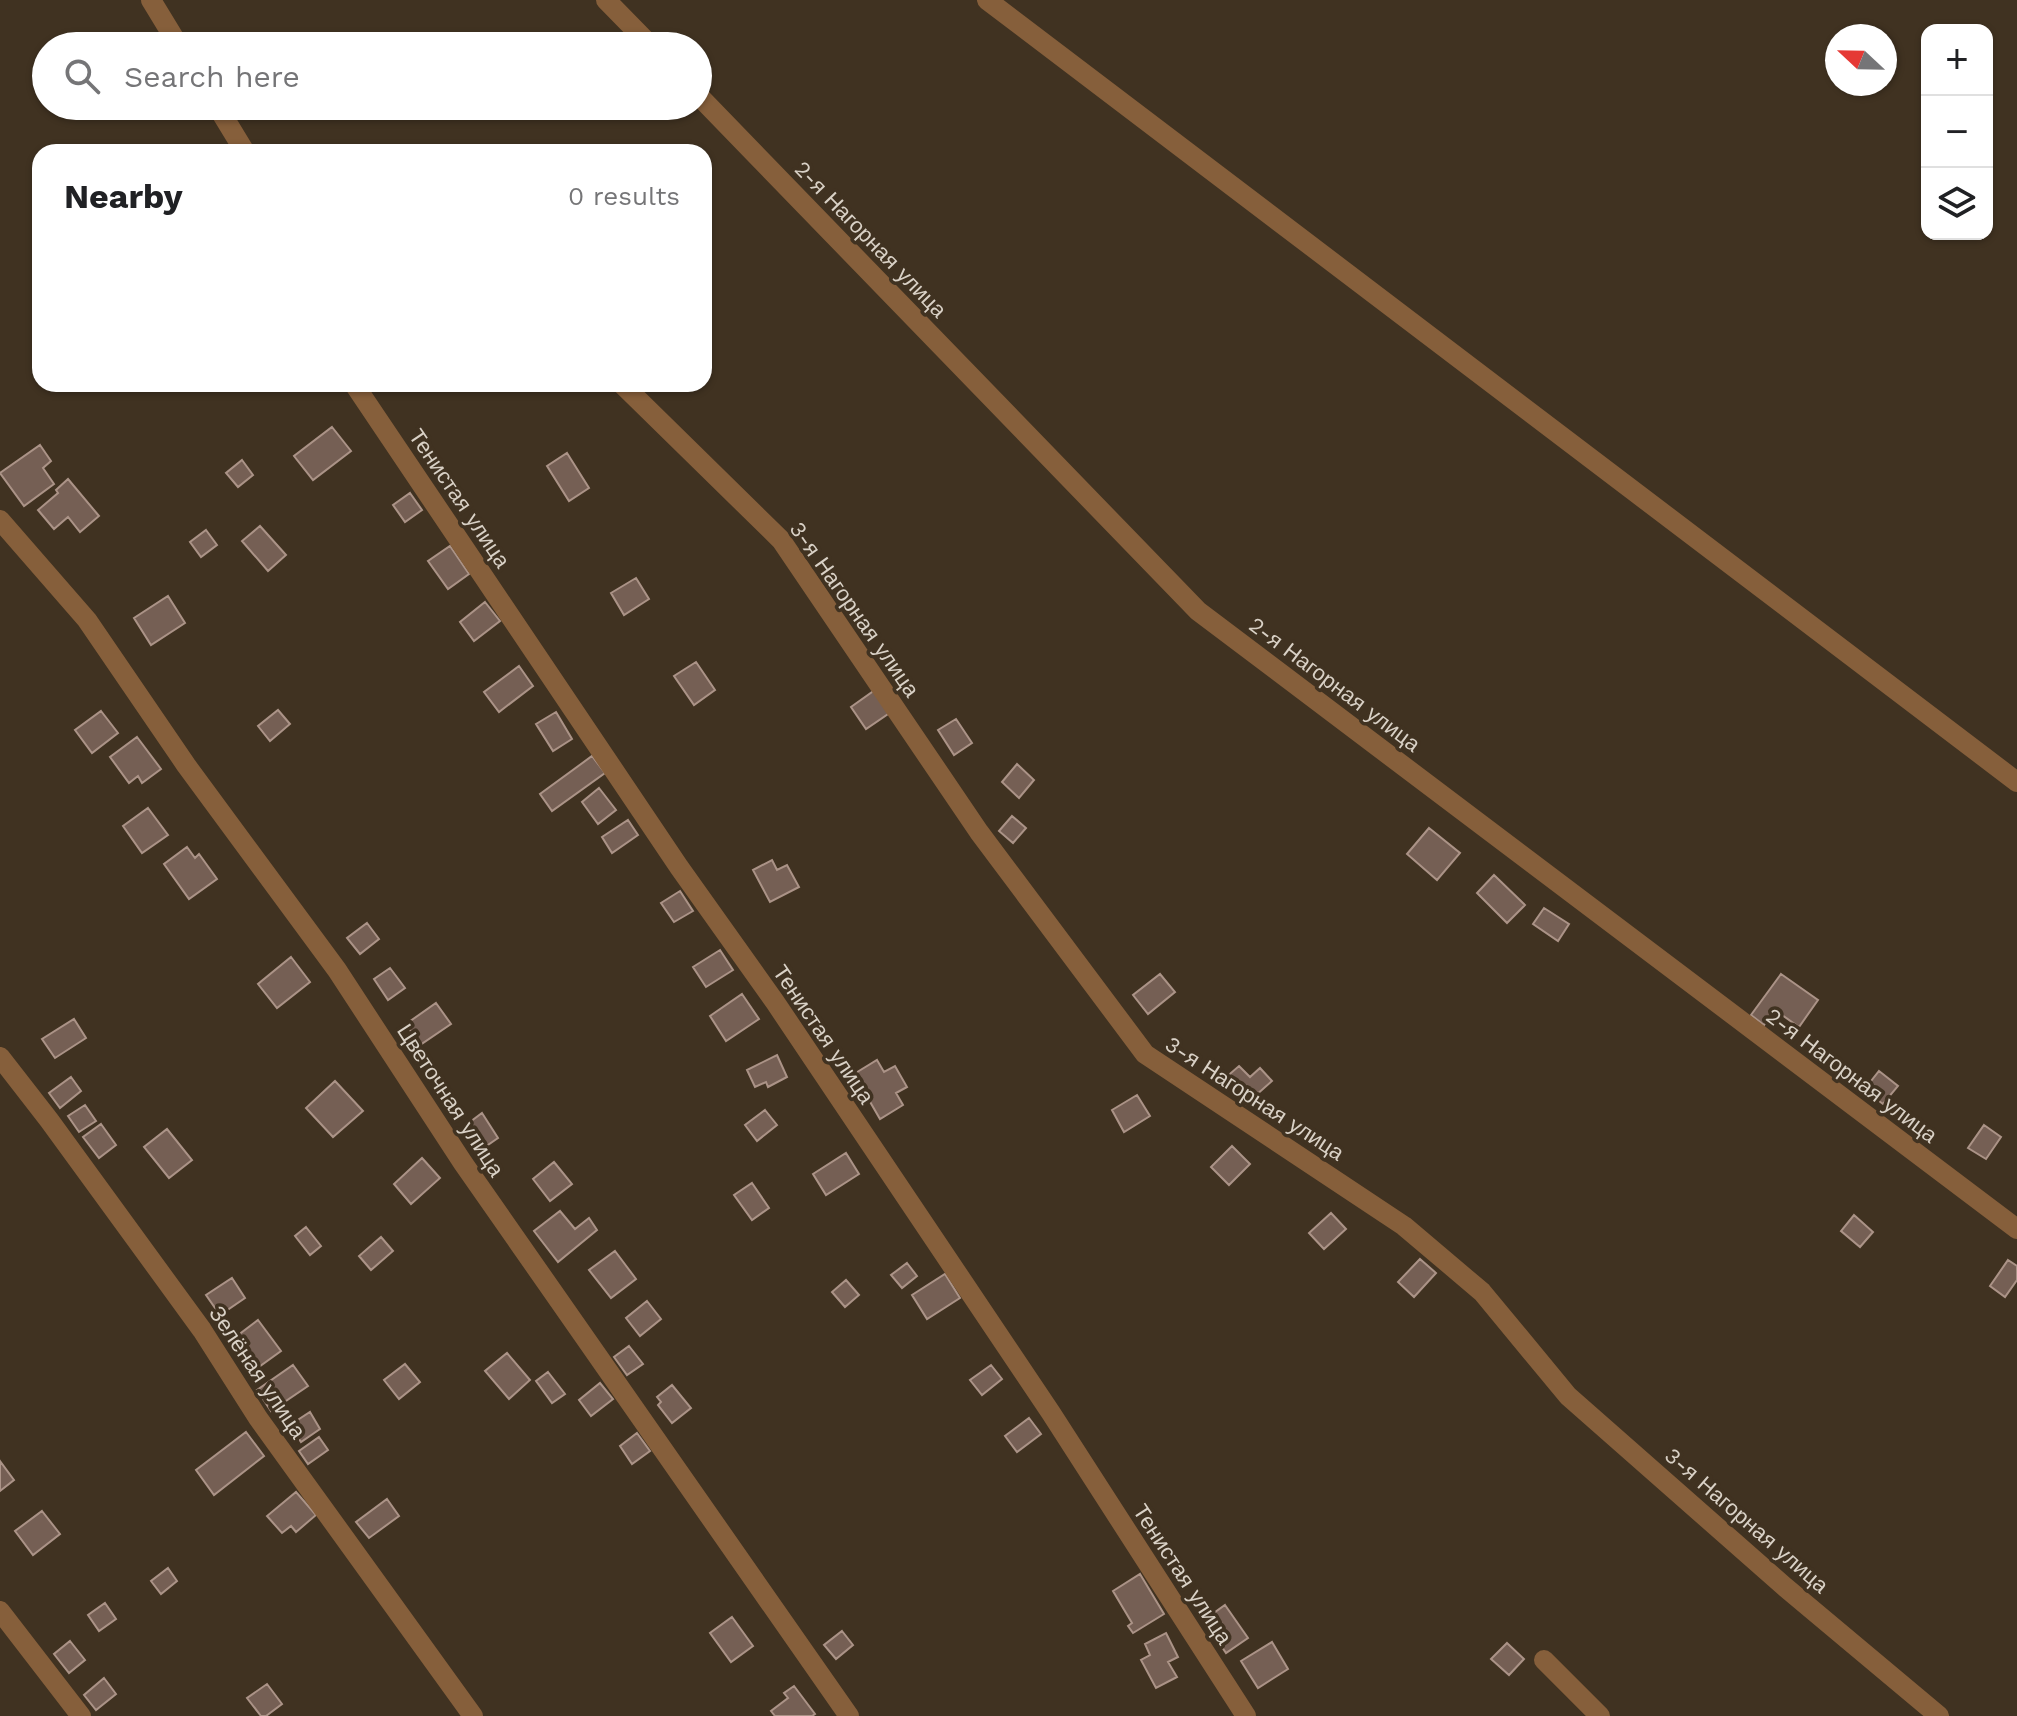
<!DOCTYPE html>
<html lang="en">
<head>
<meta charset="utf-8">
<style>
  :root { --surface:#fff; --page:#f2f2f2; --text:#202124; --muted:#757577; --line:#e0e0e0 }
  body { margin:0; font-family:"Work Sans",sans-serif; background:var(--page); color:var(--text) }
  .controls { position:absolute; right:24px; top:24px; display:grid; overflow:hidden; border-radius:16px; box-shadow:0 2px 6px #0004 }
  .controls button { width:72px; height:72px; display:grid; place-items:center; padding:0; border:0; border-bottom:2px solid var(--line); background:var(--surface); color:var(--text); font:40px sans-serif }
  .compass { position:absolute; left:1825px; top:24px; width:72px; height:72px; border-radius:50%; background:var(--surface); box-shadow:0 2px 6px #0004; rotate:292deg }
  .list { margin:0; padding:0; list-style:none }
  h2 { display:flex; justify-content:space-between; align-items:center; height:104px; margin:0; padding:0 32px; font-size:34px }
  h2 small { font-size:26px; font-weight:400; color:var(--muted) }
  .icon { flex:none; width:44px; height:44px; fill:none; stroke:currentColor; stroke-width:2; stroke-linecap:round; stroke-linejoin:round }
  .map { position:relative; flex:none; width:2017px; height:1716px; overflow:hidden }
  .search { position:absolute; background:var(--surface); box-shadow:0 2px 6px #0004; left:32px; top:32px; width:680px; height:88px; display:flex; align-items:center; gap:20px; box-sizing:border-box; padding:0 28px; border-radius:44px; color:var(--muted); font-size:30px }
  .panel { position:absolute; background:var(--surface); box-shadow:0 2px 6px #0004; left:32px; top:144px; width:680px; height:248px; border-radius:24px }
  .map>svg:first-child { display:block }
</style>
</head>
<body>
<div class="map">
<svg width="2017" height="1716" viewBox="0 0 2017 1716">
  <rect width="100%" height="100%" fill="#403221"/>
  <path fill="#755f54" stroke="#ab9387" stroke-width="2" d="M 332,427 L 351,451 L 313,480 L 294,456 Z
    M 40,445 L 51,461 L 43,468 L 54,484 L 24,506 L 0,473 Z
    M 567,453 L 589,488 L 569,501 L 547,466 Z
    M 242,460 L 253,475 L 238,487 L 226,473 Z
    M 68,479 L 99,516 L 80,532 L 68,517 L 54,529 L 38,510 L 58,493 L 56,490 Z
    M 410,493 L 422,510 L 405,522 L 393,505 Z
    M 260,526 L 286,555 L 268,571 L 242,541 Z
    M 206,530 L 217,545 L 201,557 L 190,542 Z
    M 450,546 L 469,574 L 448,589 L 428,561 Z
    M 636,578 L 649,599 L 624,615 L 611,593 Z
    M 168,596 L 185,623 L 151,645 L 134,618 Z
    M 485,602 L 500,621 L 474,641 L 460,622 Z
    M 696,662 L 715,690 L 694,705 L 674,676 Z
    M 519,666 L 533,686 L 499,712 L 484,692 Z
    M 875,690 L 891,712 L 866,729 L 851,707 Z
    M 278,710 L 290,724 L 270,741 L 258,726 Z
    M 101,711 L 118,733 L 92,753 L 75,730 Z
    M 556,712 L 572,739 L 553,751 L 536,724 Z
    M 956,719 L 972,743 L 954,755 L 938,730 Z
    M 137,737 L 161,769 L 142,783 L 138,776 L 129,783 L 110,757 Z
    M 592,756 L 605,773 L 552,811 L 540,794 Z
    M 1017,764 L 1034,780 L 1019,798 L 1002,782 Z
    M 599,788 L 616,810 L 598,824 L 582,802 Z
    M 148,808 L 168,835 L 142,853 L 123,826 Z
    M 1012,816 L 1026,828 L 1013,843 L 999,831 Z
    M 628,820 L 638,835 L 612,853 L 602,837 Z
    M 1429,828 L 1460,853 L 1437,880 L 1407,854 Z
    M 187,847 L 195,858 L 199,854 L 217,879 L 189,899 L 164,864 Z
    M 772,860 L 777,870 L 787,865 L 799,887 L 770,902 L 753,870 Z
    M 1494,875 L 1525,905 L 1507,923 L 1477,893 Z
    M 680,891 L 693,911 L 674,922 L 661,903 Z
    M 1544,908 L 1569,924 L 1558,941 L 1533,924 Z
    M 367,923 L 379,939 L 360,954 L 347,938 Z
    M 720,950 L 733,970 L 706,987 L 693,967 Z
    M 291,957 L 310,982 L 277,1008 L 258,984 Z
    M 390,968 L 405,988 L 388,1000 L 374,979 Z
    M 1160,974 L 1175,992 L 1148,1014 L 1133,995 Z
    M 1781,974 L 1818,1000 L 1799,1027 L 1775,1010 L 1764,1025 L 1751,1015 Z
    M 742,994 L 759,1019 L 726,1041 L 710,1016 Z
    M 436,1003 L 451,1024 L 420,1045 L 406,1024 Z
    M 74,1019 L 86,1038 L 55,1058 L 42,1039 Z
    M 777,1055 L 787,1077 L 768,1087 L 766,1082 L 755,1087 L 747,1070 Z
    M 877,1060 L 884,1072 L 895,1066 L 907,1087 L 896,1093 L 903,1105 L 880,1119 L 854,1074 Z
    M 1239,1066 L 1250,1077 L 1260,1068 L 1272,1081 L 1246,1104 L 1224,1079 Z
    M 1879,1071 L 1898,1086 L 1883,1104 L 1864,1090 Z
    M 71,1077 L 81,1091 L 60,1108 L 49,1093 Z
    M 335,1081 L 363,1111 L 333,1137 L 306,1108 Z
    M 1137,1095 L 1150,1116 L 1124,1132 L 1112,1110 Z
    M 85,1105 L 96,1121 L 79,1132 L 68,1116 Z
    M 765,1110 L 777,1125 L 757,1141 L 745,1125 Z
    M 482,1113 L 498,1138 L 482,1149 L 466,1125 Z
    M 101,1124 L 116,1145 L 99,1158 L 83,1137 Z
    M 1984,1125 L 2001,1137 L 1986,1159 L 1968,1148 Z
    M 167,1129 L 192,1160 L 169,1178 L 144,1147 Z
    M 1232,1146 L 1250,1164 L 1229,1185 L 1211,1167 Z
    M 846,1153 L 859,1174 L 826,1195 L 813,1174 Z
    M 422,1158 L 440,1178 L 411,1204 L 394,1184 Z
    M 554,1162 L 572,1184 L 550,1201 L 533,1179 Z
    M 752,1183 L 769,1208 L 752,1220 L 734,1195 Z
    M 560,1211 L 575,1229 L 589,1218 L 597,1230 L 558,1262 L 534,1231 Z
    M 1331,1213 L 1346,1229 L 1324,1249 L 1309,1233 Z
    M 1854,1215 L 1873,1232 L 1860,1247 L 1841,1231 Z
    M 306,1227 L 321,1246 L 310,1255 L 295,1236 Z
    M 381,1237 L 393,1251 L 371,1270 L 359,1256 Z
    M 615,1251 L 636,1279 L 611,1298 L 589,1270 Z
    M 1420,1259 L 1436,1273 L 1414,1297 L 1398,1282 Z
    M 2008,1260 L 2017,1266 L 2017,1280 L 2005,1297 L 1990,1286 Z
    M 907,1263 L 917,1276 L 902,1288 L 891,1275 Z
    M 945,1274 L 960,1298 L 927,1319 L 912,1295 Z
    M 232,1278 L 245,1298 L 220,1315 L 206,1295 Z
    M 846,1280 L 859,1295 L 845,1307 L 832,1292 Z
    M 647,1301 L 661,1319 L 640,1336 L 626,1318 Z
    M 258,1320 L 281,1351 L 252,1372 L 229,1342 Z
    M 629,1346 L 643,1364 L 627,1375 L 614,1357 Z
    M 507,1353 L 530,1380 L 509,1399 L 485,1371 Z
    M 405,1364 L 420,1382 L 399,1399 L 384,1380 Z
    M 293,1365 L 308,1386 L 271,1411 L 257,1390 Z
    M 991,1365 L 1002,1379 L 982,1395 L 970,1380 Z
    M 548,1372 L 565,1394 L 552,1403 L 536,1381 Z
    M 600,1383 L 613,1399 L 591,1416 L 579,1400 Z
    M 672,1385 L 691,1408 L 672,1423 L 658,1405 L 661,1402 L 657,1397 Z
    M 310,1412 L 320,1429 L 301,1442 L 290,1425 Z
    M 1029,1418 L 1041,1434 L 1017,1452 L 1005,1436 Z
    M 246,1432 L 264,1456 L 214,1495 L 196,1470 Z
    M 637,1433 L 650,1451 L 632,1464 L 620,1446 Z
    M 319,1437 L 328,1450 L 308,1464 L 299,1451 Z
    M 0,1461 L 14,1480 L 0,1491 Z
    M 296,1492 L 316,1515 L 296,1532 L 291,1526 L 282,1533 L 267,1516 Z
    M 387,1499 L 399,1516 L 369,1538 L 356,1522 Z
    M 42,1511 L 60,1534 L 33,1555 L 15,1531 Z
    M 168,1568 L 177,1581 L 161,1594 L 151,1581 Z
    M 1140,1574 L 1164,1614 L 1133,1633 L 1128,1626 L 1132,1623 L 1113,1591 Z
    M 105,1603 L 116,1619 L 99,1631 L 88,1615 Z
    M 1225,1605 L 1248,1638 L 1226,1653 L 1204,1620 Z
    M 732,1617 L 753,1646 L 731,1662 L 710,1633 Z
    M 842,1631 L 853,1645 L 836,1659 L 824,1645 Z
    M 1166,1633 L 1178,1657 L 1168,1662 L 1177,1677 L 1156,1688 L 1141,1660 L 1150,1655 L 1145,1644 Z
    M 70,1641 L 85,1660 L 69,1673 L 54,1654 Z
    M 1272,1642 L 1288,1669 L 1258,1688 L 1241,1661 Z
    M 1507,1643 L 1524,1659 L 1509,1675 L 1491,1659 Z
    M 104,1678 L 116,1694 L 96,1710 L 84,1695 Z
    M 267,1684 L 282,1704 L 266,1716 L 261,1716 L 247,1698 Z
    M 794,1686 L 815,1714 L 812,1716 L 775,1716 L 771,1711 L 788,1698 L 784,1693 Z"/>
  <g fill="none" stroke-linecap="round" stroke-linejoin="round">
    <path stroke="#865f3b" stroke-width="20" d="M 151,0 L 179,46
      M 606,0 L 651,46
      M 987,0 L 2017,782
      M 698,95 L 1198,611 L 2017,1229
      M 217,106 L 245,152
      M 354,384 L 679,867 L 775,1002 L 1051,1413 L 1246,1716
      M 622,384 L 781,540 L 979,832 L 1145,1054 L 1404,1226 L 1482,1292 L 1568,1396 L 1785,1587 L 1939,1716
      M 0,520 L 87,620 L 186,765 L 337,970 L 463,1163 L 849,1716
      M 0,1057 L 49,1120 L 202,1330 L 258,1418 L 473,1716
      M 0,1611 L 81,1716
      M 1544,1660 L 1600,1716"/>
  </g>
  <g text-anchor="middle" stroke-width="7" stroke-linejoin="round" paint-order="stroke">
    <g font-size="22" fill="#d9d1c6" stroke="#403221">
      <text transform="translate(871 239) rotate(46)" y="8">2-я Нагорная улица</text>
      <text transform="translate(460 498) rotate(56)" y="8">Тенистая улица</text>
      <text transform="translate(855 609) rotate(55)" y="8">3-я Нагорная улица</text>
      <text transform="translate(1335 684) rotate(37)" y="8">2-я Нагорная улица</text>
      <text transform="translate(824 1034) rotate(56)" y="8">Тенистая улица</text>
      <text transform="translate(1852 1075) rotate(37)" y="8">2-я Нагорная улица</text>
      <text transform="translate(1255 1098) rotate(33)" y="8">3-я Нагорная улица</text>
      <text transform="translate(451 1100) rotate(57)" y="8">Цветочная улица</text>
      <text transform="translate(258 1372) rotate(56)" y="8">Зелёная улица</text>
      <text transform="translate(1747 1520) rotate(41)" y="8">3-я Нагорная улица</text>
      <text transform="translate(1183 1574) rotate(57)" y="8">Тенистая улица</text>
    </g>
  </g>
</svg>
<div class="controls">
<button>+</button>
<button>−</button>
<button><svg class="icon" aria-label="layers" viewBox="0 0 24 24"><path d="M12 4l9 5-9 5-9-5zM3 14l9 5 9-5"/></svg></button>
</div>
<svg class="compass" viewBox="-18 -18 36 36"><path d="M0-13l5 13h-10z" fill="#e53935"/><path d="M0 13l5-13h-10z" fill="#757577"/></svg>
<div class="search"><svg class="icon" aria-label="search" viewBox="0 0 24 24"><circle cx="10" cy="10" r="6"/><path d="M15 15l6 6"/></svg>Search here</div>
<section class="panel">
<h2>Nearby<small>0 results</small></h2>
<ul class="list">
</ul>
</section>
</div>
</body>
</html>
